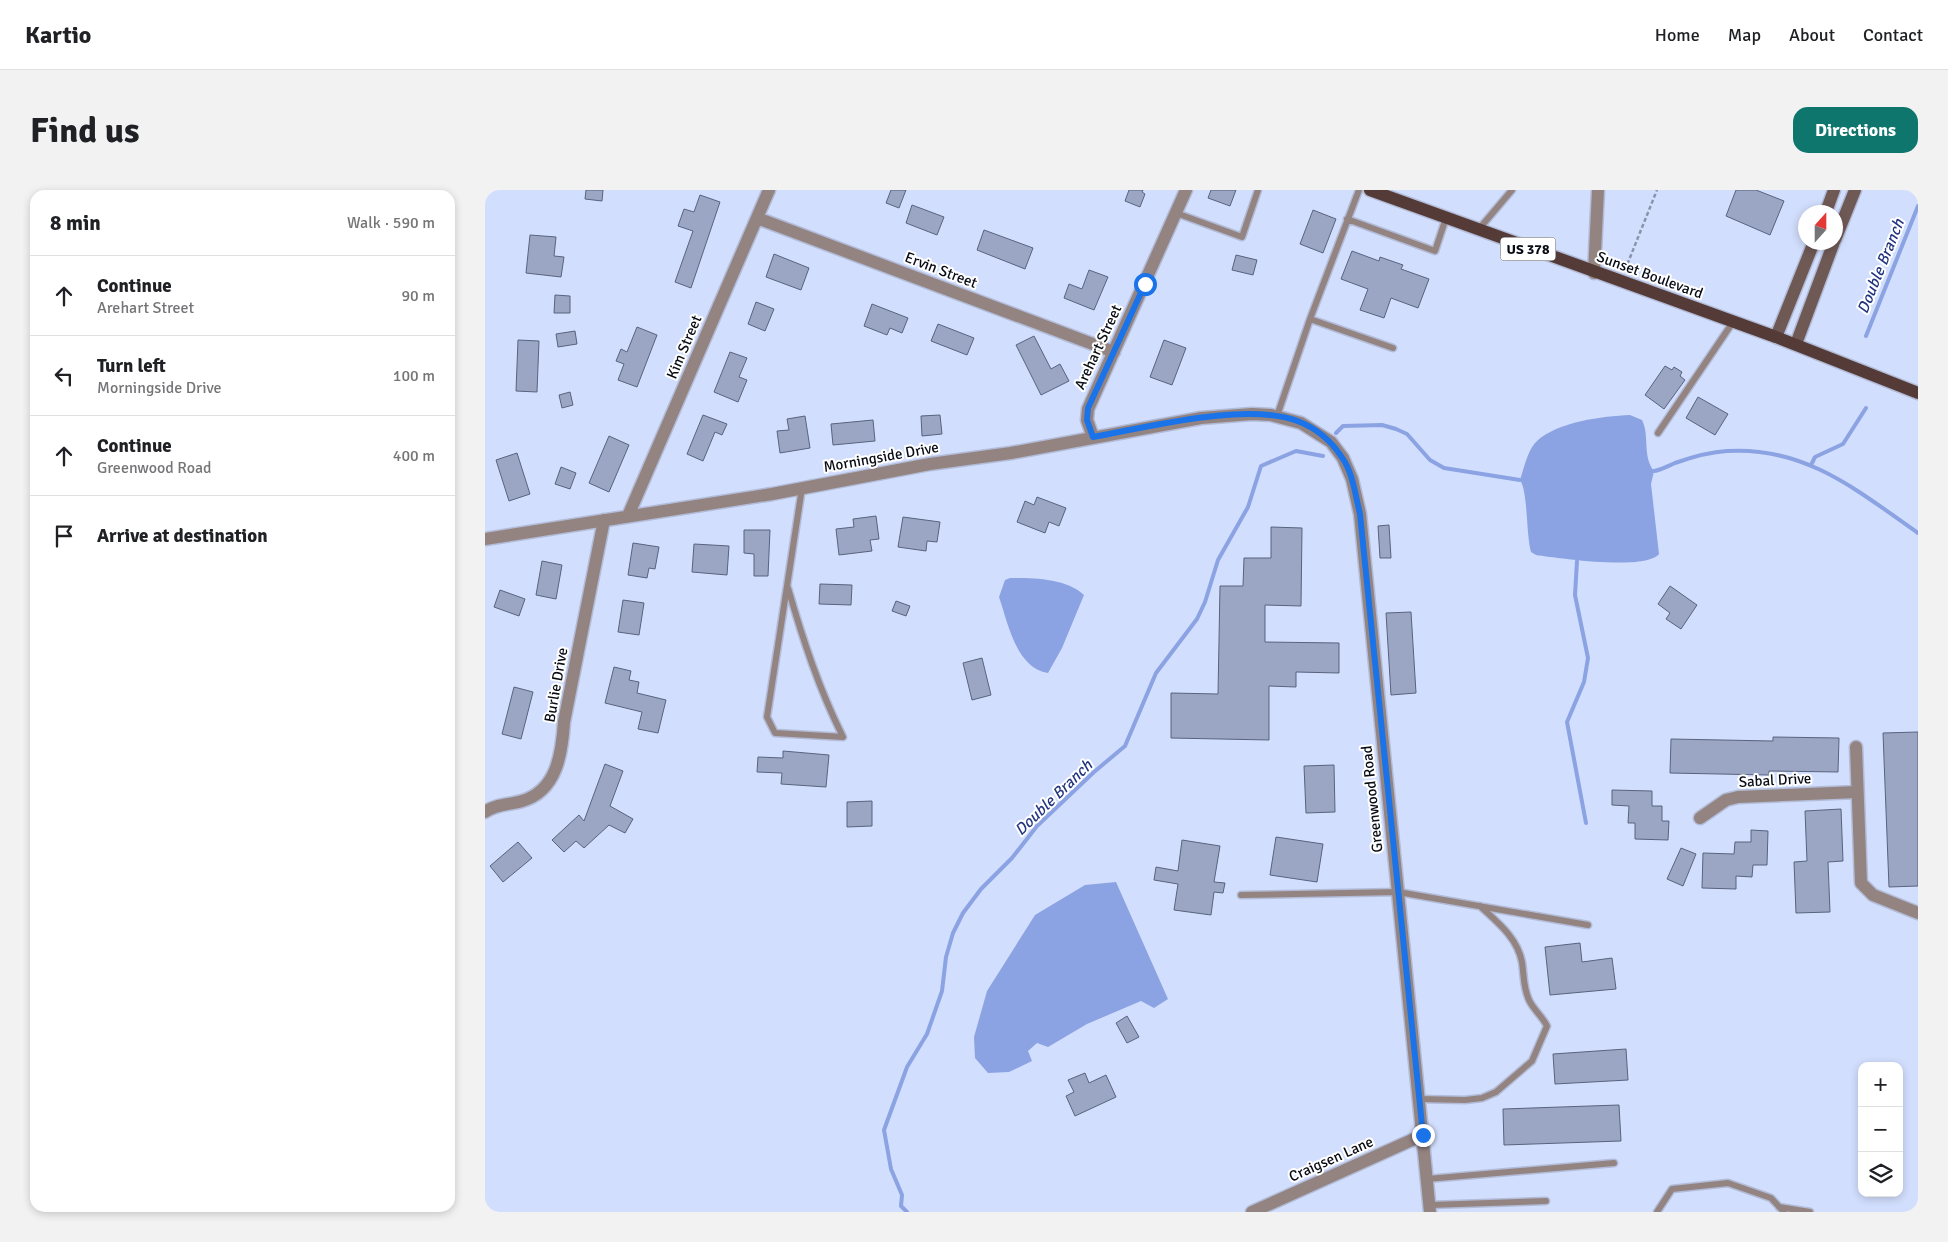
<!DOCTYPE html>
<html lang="en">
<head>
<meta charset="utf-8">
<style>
  :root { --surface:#fff; --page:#f2f2f2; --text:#202124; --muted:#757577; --line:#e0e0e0; --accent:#0f766e }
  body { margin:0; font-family:Signika,sans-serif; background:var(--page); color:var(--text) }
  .controls { position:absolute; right:15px; bottom:15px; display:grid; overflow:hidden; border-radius:10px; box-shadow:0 2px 8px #0003 }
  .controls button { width:45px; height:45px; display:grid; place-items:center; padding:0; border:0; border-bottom:1px solid var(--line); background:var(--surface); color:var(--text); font:25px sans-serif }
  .compass { position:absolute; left:1313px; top:15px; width:45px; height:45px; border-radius:50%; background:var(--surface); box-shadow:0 2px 8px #0003; rotate:21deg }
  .stop { position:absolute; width:15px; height:15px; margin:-11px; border:4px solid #1a73e8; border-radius:50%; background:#fff }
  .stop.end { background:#1a73e8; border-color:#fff; box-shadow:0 1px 5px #0008 }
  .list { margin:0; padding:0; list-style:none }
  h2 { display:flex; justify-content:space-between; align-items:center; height:65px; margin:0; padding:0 20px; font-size:21px }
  h2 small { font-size:16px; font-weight:400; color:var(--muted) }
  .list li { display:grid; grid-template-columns:32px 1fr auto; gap:15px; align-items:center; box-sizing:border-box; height:80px; padding:0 20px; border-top:1px solid var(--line) }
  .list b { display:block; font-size:19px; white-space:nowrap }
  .list p { margin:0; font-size:16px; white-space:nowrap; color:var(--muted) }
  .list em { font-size:16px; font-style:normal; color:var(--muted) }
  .icon { flex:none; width:28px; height:28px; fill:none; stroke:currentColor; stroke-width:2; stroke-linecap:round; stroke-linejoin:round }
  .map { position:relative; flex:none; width:1433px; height:1022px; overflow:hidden; border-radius:15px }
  header { display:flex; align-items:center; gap:30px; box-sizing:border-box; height:70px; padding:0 25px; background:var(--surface); border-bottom:1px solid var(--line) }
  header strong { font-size:24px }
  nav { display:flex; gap:28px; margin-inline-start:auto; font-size:18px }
  .intro { display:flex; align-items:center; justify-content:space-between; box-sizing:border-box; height:120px; padding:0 30px }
  h1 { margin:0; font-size:35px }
  .button { padding:12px 22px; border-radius:15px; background:var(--accent); color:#fff; font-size:18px; font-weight:700 }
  main { display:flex; gap:30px; padding:0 30px }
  aside { flex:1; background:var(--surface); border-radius:15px; box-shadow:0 2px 8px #0003 }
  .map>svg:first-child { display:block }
</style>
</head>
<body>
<header>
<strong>Kartio</strong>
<nav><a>Home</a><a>Map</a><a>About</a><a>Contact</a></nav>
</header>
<div class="intro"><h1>Find us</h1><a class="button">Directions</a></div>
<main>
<aside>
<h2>8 min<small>Walk · 590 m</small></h2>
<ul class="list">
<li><svg class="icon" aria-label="ahead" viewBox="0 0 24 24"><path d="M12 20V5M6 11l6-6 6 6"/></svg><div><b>Continue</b><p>Arehart Street</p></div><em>90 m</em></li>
<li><svg class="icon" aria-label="left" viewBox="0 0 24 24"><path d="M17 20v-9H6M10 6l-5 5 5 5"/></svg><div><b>Turn left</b><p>Morningside Drive</p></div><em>100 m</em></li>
<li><svg class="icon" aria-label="ahead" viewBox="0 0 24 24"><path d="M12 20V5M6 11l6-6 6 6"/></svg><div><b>Continue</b><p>Greenwood Road</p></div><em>400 m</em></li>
<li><svg class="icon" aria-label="arrive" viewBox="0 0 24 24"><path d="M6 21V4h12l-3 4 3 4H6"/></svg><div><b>Arrive at destination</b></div></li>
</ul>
</aside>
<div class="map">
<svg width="1433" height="1022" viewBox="0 0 1433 1022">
  <rect width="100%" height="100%" fill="#d2defd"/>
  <path fill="#8ba3e2" d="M 1145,225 L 1157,230 C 1165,246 1157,266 1169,281 L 1166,294 L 1174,364 C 1160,381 1072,368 1051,365 L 1046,362 C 1041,345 1043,301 1035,290 C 1039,278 1043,259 1052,251 C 1072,232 1118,226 1145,225 Z
    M 525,388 C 548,388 581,388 599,405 L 577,458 L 563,483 C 531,478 523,433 514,407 L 520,390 Z
    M 631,692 L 683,809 L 669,818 L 656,811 L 602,834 L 563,857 L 552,853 L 543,861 L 547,871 L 524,882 L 503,883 L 490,868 L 489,847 L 502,801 L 550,725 L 600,695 Z"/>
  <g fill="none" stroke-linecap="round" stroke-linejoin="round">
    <path stroke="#8ba3e2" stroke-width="4" d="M 1381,146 L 1433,16
      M 851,243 L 858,236 L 897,235 L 911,239 L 922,244 L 945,270 L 959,278 L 1035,290
      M 1326,275 L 1330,267 L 1358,254 L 1381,218
      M 1169,281 C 1176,280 1183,276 1190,273 C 1207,267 1224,262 1242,261 C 1320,256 1373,301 1433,343
      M 1092,371 L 1090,405 L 1103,468 L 1099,492 L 1082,532 L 1101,633
      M 422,1022 L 416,1016 L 417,1005 L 406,979 L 399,940 L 422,877 L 442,844 L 457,801 L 461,767 L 468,743 L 478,723 L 496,699 L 527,668 L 552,636 L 609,582 L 640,556 L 671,483 L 712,429 L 720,412 L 733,370 L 763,317 L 776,276 L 811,261 L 838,266"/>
  </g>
  <path fill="#9aa6c3" stroke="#59637e" d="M 101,0 L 118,0 L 117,11 L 100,9 Z
    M 406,0 L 421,0 L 414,18 L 401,13 Z
    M 644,0 L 658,0 L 657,2 L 660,4 L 655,17 L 640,11 Z
    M 726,0 L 751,0 L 745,16 L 723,8 Z
    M 1251,0 L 1271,0 L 1299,11 L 1285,45 L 1241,26 Z
    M 215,5 L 235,12 L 206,98 L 190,92 L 208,41 L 193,36 L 199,19 L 209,22 Z
    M 427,15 L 459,27 L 452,45 L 421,33 Z
    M 828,20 L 851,29 L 838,63 L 815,54 Z
    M 499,40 L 548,58 L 540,79 L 492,60 Z
    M 45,45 L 71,47 L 69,66 L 79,67 L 76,87 L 41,83 Z
    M 867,61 L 894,71 L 895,67 L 918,75 L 916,79 L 944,89 L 933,118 L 906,108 L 899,128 L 875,120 L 883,99 L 856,89 Z
    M 289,64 L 324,78 L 316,100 L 281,87 Z
    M 751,65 L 772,70 L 768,85 L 747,80 Z
    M 604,80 L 623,87 L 609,120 L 579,108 L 584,94 L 597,99 Z
    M 70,105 L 85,106 L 85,123 L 69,123 Z
    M 271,112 L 289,119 L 280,141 L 263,134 Z
    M 387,114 L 423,128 L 417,143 L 405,138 L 402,145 L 379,136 Z
    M 453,134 L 489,148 L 482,165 L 446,151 Z
    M 152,137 L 172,145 L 152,197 L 133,190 L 139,174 L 131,171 L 136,159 L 142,162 Z
    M 90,141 L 92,154 L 73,157 L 71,144 Z
    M 549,146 L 566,179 L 575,174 L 584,191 L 556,205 L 531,155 Z
    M 33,150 L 54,151 L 52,202 L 31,201 Z
    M 679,150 L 701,158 L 687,195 L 665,187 Z
    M 245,162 L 262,168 L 254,187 L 262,190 L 253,212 L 229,202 Z
    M 1180,176 L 1187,180 L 1189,177 L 1197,182 L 1195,186 L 1200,190 L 1179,219 L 1160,205 Z
    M 85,202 L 88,215 L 77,218 L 74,205 Z
    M 1213,207 L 1243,224 L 1230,245 L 1201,228 Z
    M 218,225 L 242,234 L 237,245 L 230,242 L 218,271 L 202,264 Z
    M 455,225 L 457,244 L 437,246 L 436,226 Z
    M 320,226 L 325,258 L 295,263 L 292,241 L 304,240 L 302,229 Z
    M 388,230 L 390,251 L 348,255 L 346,234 Z
    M 124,246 L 144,255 L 124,302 L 104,293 Z
    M 32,263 L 45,304 L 24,311 L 11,270 Z
    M 76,277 L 91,283 L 85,299 L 70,294 Z
    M 552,307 L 581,318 L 574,336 L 564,332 L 560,343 L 532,332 L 540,311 L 549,315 Z
    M 391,326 L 394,349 L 385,350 L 387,361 L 354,365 L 351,339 L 369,337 L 368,329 Z
    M 418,327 L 455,332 L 452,352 L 442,351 L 441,361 L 413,357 Z
    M 904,335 L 906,368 L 895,368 L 893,336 Z
    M 786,337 L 817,338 L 816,416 L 780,415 L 780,452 L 854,453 L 854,483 L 811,482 L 811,497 L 784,496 L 784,550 L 686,548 L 686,503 L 733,504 L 735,396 L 758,396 L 759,368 L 786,368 Z
    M 259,340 L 285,340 L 283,386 L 269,386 L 269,364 L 259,363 Z
    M 148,353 L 174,357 L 170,379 L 164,378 L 162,388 L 143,385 Z
    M 209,354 L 244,356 L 242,385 L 207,382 Z
    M 57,371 L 77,375 L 71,409 L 51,405 Z
    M 335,394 L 367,395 L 366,415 L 334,414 Z
    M 1185,396 L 1212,415 L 1196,439 L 1181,429 L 1185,423 L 1173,414 Z
    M 15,400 L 40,409 L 34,426 L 9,417 Z
    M 138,410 L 159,413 L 154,445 L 133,442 Z
    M 411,411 L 425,416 L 421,426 L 407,421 Z
    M 926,422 L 931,503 L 906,505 L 901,423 Z
    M 497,468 L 506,505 L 487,510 L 478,473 Z
    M 129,477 L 146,481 L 144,490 L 154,492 L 152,503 L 181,510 L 173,543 L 153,539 L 157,522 L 120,513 Z
    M 29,497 L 48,502 L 36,549 L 17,544 Z
    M 1433,542 L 1433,696 L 1404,697 L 1398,543 Z
    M 1288,547 L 1354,548 L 1353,582 L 1284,581 L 1284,585 L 1185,583 L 1186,549 L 1288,551 Z
    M 298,561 L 344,565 L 341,597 L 296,594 L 297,583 L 272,582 L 273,567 L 298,568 Z
    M 120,574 L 138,581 L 125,616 L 148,629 L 140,643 L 124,635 L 99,658 L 91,651 L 79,662 L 67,650 L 94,625 L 99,631 Z
    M 849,575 L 850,622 L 821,623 L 819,576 Z
    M 1127,600 L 1167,601 L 1167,616 L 1177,616 L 1177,631 L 1184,631 L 1183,650 L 1150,649 L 1150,633 L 1143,633 L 1144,616 L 1127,615 Z
    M 387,611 L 387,636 L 362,637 L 362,612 Z
    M 1356,619 L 1358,671 L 1343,672 L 1345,722 L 1311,723 L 1309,672 L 1322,671 L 1320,621 Z
    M 1266,640 L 1283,641 L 1282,675 L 1268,675 L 1267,687 L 1251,686 L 1251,699 L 1217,698 L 1218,663 L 1249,664 L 1250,652 L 1266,652 Z
    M 791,647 L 838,654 L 832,692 L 785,685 Z
    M 697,650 L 735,656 L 729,692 L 740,693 L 738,703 L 729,702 L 726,725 L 689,720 L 693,694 L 669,690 L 671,677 L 693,681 Z
    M 33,652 L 47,668 L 18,692 L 5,676 Z
    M 1196,658 L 1211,664 L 1198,696 L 1182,689 Z
    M 1095,753 L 1097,772 L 1127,768 L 1131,799 L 1065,805 L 1060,757 Z
    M 642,826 L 654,847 L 642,853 L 631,833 Z
    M 1141,859 L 1143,890 L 1070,894 L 1068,864 Z
    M 600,883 L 604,893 L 621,885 L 631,907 L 590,926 L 581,906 L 589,902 L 583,890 Z
    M 1134,915 L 1136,951 L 1019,955 L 1018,919 Z"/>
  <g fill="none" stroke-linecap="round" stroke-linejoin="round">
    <g stroke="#b2bcd8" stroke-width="9">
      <path id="lane" d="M 874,0 L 825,129 L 908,158
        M 691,23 L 757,47 L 773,0
        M 862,29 L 950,61 L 961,28
        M 994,39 L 1027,0
        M 792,226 L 825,129
        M 1173,243 L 1248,132
        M 303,398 C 318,450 334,499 358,547 L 290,543 L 282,527 L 317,298
        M 756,705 L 913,702 L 1103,735
        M 934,909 L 980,910 L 997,908 L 1011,902 L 1047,871 L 1062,836 C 1057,826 1048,819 1044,810 C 1038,797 1039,785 1037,772 C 1032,747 1012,732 995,716
        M 942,989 L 1129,973
        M 945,1015 L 1061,1011
        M 1294,1017 L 1325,1022
        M 1172,1022 L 1187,999 L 1243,993 L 1286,1008 L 1299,1022"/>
    </g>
    <g stroke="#b2bcd8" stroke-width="15">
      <path id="street" d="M 272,28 L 629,162
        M 1109,83 L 1113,0
        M 608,247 L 602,230 L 603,219 L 701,0
        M 143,326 L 284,0
        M 0,349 L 287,304 L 445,274 L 526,263 L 716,228 L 767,224 L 786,225 L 816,233 L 846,252 L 858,268 L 867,289 L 875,324 L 945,1022
        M 1371,557 L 1376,693 L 1388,705 L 1433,723
        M 0,622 C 11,614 24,615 37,611 C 72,601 77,563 79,532 L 119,330
        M 1215,628 L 1241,610 L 1253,607 L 1372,602
        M 767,1022 L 938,945"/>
    </g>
    <g stroke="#b2bcd8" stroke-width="15">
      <path id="secondary" d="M 1341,22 L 1349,0
        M 1350,50 L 1370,0
        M 1291,147 L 1329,52
        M 1311,154 L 1349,52"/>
    </g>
    <g stroke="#b2bcd8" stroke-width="15">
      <path id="primary" d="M 885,0 L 1291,147 L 1433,203"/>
    </g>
    <path stroke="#8a93aa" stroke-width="2.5" stroke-dasharray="4 2.5" stroke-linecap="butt" d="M 1140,80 L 1172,0"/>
    <use href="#lane" stroke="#948481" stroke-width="6"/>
    <use href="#street" stroke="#948481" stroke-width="12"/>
    <use href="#secondary" stroke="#6f5955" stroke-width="12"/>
    <use href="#primary" stroke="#553b37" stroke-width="12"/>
  </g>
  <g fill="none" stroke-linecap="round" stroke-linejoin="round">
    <path stroke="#1a73e8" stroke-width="6" d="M 660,94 L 603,218 L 602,230 L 608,247 C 664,237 763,211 815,232 C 832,239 846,251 856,266 C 868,282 870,304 875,324 L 938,945"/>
  </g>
  <g text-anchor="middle" stroke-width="4" stroke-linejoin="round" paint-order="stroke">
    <rect fill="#fff" stroke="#52555b" stroke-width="1" x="1015.5" y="47.5" width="55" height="23" rx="4"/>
    <g font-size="14" font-weight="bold" fill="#080c15">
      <text x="1043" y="64">US 378</text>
    </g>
    <g font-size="15" fill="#080c15" stroke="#fff">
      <text transform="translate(456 80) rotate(21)" y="5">Ervin Street</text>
      <text transform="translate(1165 85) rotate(20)" y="5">Sunset Boulevard</text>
      <text transform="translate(199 157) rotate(-67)" y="5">Kim Street</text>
      <text transform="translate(613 157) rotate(-65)" y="5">Arehart Street</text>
      <text transform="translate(396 267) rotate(-10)" y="5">Morningside Drive</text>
      <text transform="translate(71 495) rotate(-80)" y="5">Burlie Drive</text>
      <text transform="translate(1290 590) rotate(-3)" y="5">Sabal Drive</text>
      <text transform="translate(887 609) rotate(-96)" y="5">Greenwood Road</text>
      <text transform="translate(846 969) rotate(-24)" y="5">Craigsen Lane</text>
    </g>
    <g font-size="16" font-style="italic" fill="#22367f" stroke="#fff">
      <text transform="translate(1395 76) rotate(-68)" y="6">Double Branch</text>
      <text transform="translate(568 607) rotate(-44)" y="6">Double Branch</text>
    </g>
  </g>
</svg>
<div class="controls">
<button>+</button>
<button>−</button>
<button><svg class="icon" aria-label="layers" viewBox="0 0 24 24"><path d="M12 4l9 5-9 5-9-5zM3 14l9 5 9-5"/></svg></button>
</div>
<svg class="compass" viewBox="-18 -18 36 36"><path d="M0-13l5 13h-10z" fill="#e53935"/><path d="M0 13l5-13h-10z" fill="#757577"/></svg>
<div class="stop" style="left:660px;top:94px"></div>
<div class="stop end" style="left:938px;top:945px"></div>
</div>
</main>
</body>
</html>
